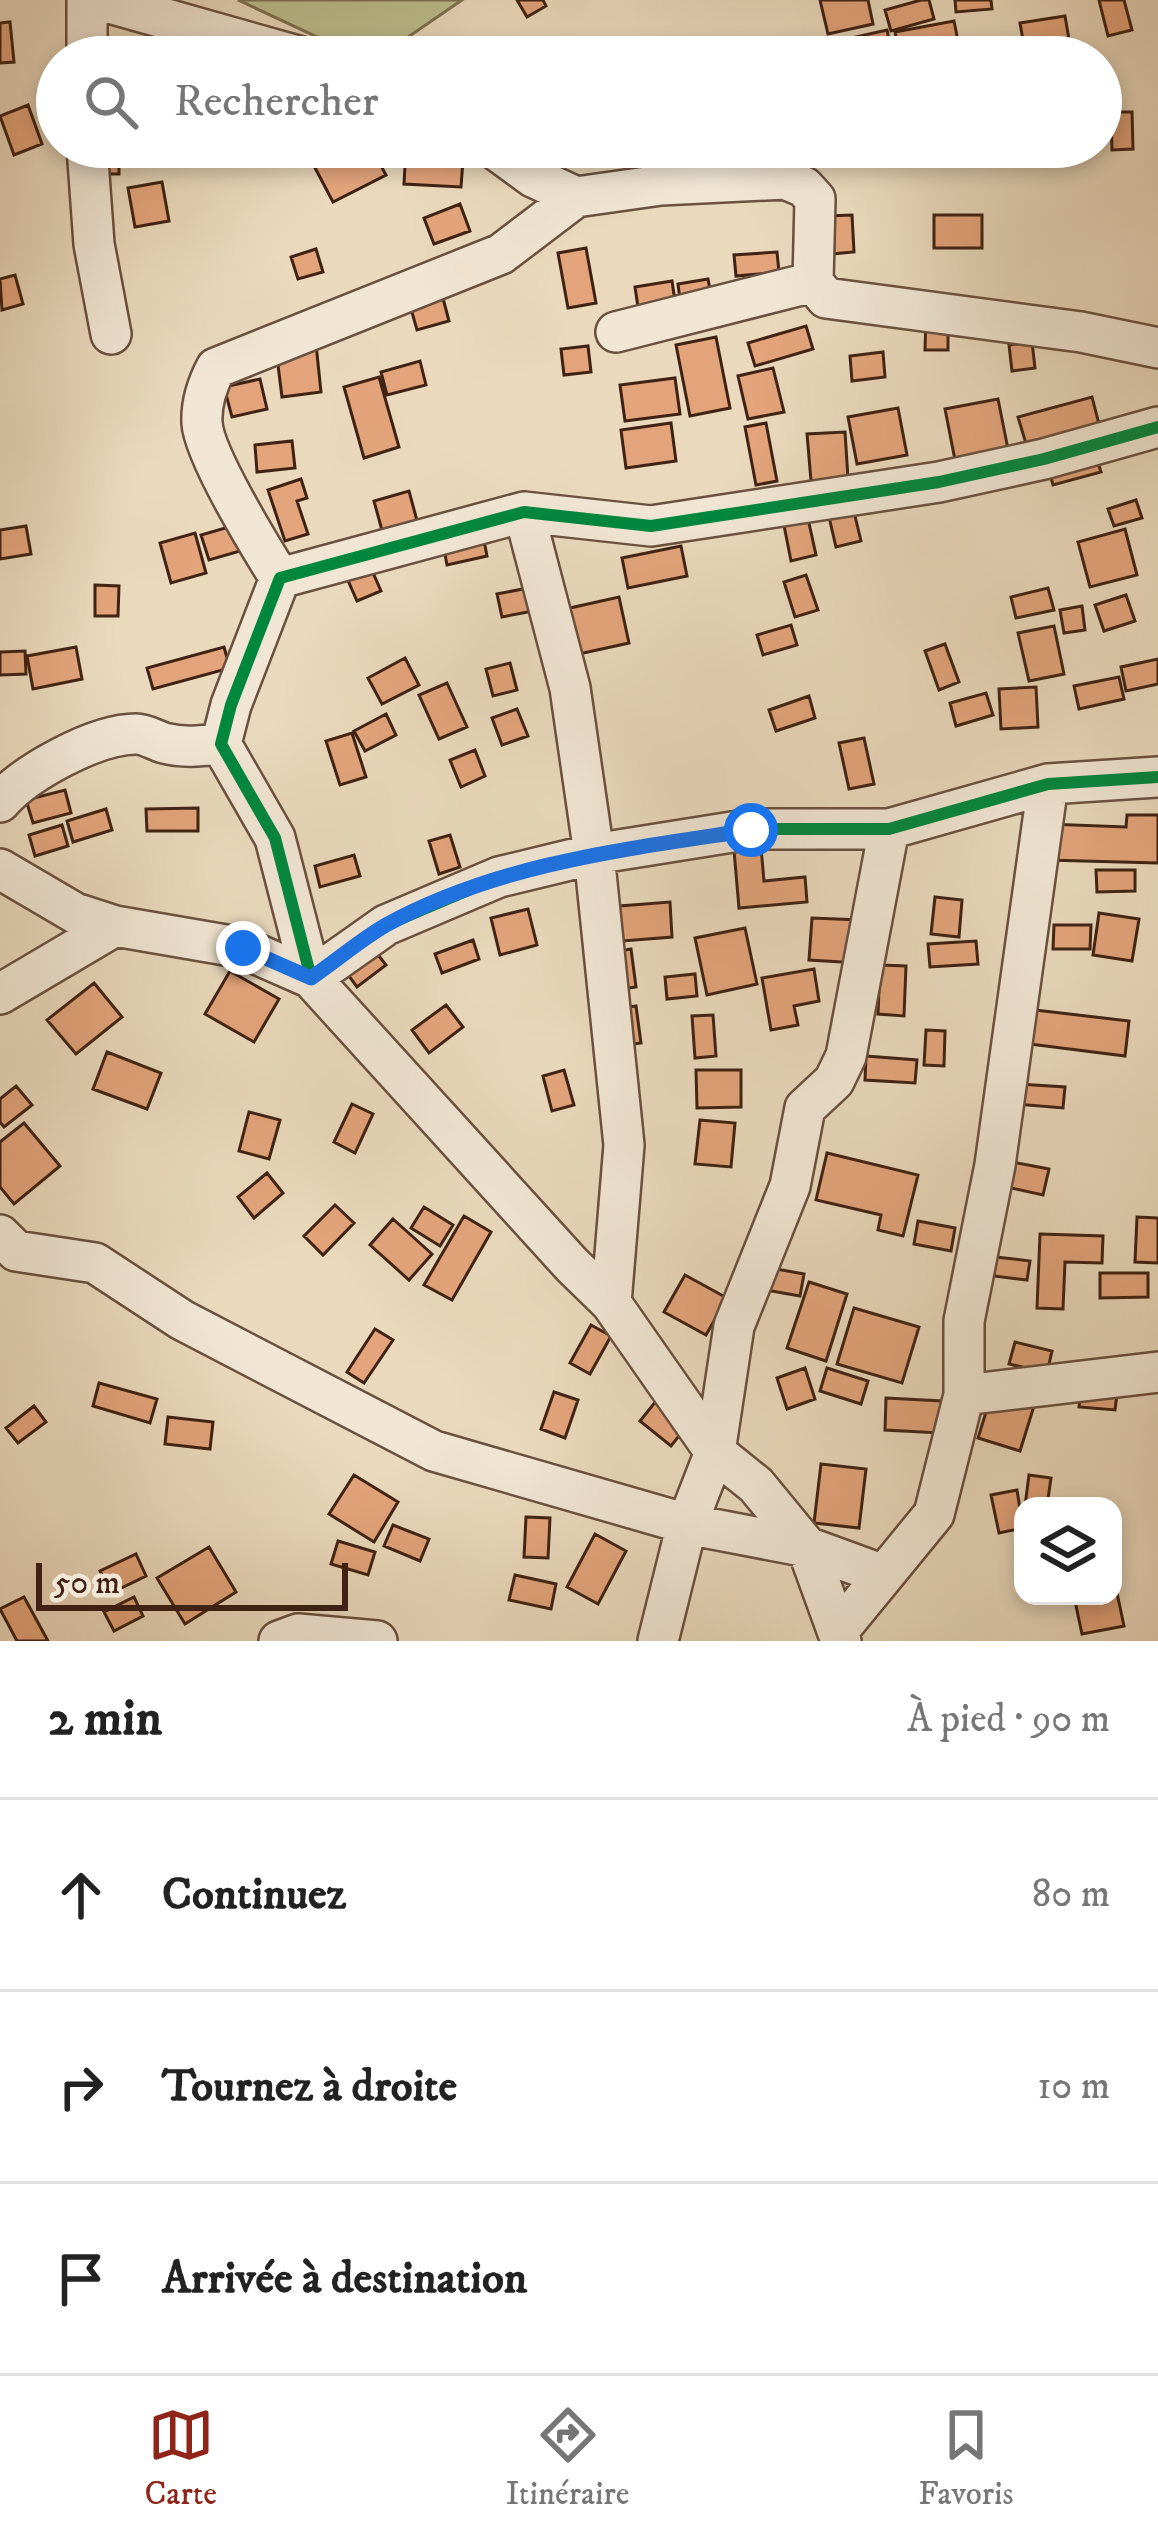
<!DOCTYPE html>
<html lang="fr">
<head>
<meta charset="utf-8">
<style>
  :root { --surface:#fff; --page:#f2f2f2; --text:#222; --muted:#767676; --line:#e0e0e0; --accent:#8f2418 }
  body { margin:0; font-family:"IM FELL DW Pica",serif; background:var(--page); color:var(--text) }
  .controls { position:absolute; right:36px; bottom:36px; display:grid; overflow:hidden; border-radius:24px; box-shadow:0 6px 18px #0003 }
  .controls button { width:108px; height:108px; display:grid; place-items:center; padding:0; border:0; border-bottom:3px solid var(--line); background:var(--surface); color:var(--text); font:60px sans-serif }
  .scale { position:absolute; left:36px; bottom:30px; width:312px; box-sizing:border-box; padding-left:12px; border:6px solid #3f2213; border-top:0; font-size:33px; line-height:42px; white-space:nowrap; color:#3f2213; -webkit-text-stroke:9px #f1e6d4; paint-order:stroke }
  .stop { position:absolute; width:36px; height:36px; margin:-27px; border:9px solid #1a73e8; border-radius:50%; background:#fff }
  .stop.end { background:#1a73e8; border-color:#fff; box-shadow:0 3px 12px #0008 }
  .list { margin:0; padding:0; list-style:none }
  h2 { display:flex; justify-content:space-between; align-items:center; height:156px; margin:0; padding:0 48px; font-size:51px }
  h2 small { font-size:39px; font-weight:400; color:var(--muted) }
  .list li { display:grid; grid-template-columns:78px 1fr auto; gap:36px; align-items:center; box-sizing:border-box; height:192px; padding:0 48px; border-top:3px solid var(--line) }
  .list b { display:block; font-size:45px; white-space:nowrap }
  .list em { font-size:39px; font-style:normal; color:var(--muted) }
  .icon { flex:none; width:66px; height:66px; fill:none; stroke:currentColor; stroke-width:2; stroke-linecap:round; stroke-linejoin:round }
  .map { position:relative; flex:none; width:1158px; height:1641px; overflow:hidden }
  .search { position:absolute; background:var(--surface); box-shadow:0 6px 18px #0003; left:36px; right:36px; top:36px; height:132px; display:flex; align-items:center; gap:30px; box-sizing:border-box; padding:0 42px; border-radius:66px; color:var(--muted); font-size:45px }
  .sheet { height:732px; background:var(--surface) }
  nav { display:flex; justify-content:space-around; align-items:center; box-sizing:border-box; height:168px; border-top:3px solid var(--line); background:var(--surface); font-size:33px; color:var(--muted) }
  nav a { display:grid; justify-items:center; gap:6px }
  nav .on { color:var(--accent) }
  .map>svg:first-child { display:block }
</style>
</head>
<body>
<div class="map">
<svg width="1158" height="1641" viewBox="0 0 1158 1641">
  <rect width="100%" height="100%" fill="#ead9bd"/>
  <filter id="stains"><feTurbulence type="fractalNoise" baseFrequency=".00167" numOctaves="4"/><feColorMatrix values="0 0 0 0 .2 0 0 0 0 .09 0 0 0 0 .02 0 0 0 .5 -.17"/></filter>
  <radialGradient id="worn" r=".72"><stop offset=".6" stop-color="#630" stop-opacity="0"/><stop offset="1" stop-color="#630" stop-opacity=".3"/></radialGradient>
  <path fill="#bcbe8d" stroke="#7e7050" stroke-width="3" d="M 238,0 L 462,0 L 379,57 L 360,57 Z"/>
  <path fill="#e3a47b" stroke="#3f2213" stroke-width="3" d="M 517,0 L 543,0 L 546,6 L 527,17 Z
    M 820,0 L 868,0 L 873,24 L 828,34 Z
    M 921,0 L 929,0 L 934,19 L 891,31 L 885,10 Z
    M 955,0 L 991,0 L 992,9 L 956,12 Z
    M 1099,0 L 1124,0 L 1132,30 L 1108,36 Z
    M 1065,16 L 1071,51 L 1026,57 L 1020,23 Z
    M 954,21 L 959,46 L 900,57 L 895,32 Z
    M 10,22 L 14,62 L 0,63 L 0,23 Z
    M 887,30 L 893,57 L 827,57 L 825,44 Z
    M 801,42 L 804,57 L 747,57 L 746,53 Z
    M 734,45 L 738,57 L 698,57 Z
    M 28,105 L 42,144 L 14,155 L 0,116 Z
    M 1111,112 L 1132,112 L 1133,149 L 1112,150 Z
    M 97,147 L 119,147 L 119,174 L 96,174 Z
    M 340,147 L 371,147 L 386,175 L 333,202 L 312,162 Z
    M 406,147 L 464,147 L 461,187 L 404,184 Z
    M 162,182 L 169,221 L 135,227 L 128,188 Z
    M 460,204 L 470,231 L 434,244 L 424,218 Z
    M 852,215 L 854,252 L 831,254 L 828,216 Z
    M 934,215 L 982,215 L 982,248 L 934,248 Z
    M 586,248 L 596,303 L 568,308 L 558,253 Z
    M 316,249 L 323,272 L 298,279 L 291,257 Z
    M 777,252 L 779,272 L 736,276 L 734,255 Z
    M 15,275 L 23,304 L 2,310 L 0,279 Z
    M 708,279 L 711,295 L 680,300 L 678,284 Z
    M 672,281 L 675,301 L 638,307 L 635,287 Z
    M 439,283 L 449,321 L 417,330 L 406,291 Z
    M 926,315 L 948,316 L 948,350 L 925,350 Z
    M 806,326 L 813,349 L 755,366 L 748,343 Z
    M 716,337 L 730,408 L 690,416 L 676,345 Z
    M 1032,342 L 1035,368 L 1012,371 L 1009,345 Z
    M 316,344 L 321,392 L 282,397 L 276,349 Z
    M 588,346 L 591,372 L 564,375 L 561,349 Z
    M 883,352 L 885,377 L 852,381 L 850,356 Z
    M 420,361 L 426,385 L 387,395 L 381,372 Z
    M 773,368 L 784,412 L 748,419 L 738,376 Z
    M 379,377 L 399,447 L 364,458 L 344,387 Z
    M 675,378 L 680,414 L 625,421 L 620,385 Z
    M 260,379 L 267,409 L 232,417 L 224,387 Z
    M 1092,397 L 1100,428 L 1027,447 L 1018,417 Z
    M 998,399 L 1008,449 L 955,460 L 945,409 Z
    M 898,408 L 907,455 L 857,464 L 848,417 Z
    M 671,423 L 676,461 L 626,468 L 621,430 Z
    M 766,423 L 777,481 L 756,485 L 745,427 Z
    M 845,432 L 848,478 L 811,481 L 807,434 Z
    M 292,441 L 295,468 L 257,472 L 255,445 Z
    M 1094,450 L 1101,472 L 1053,485 L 1047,463 Z
    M 301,479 L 307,498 L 297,501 L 308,534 L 285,541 L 268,490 Z
    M 409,491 L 419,528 L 384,538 L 374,501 Z
    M 1136,500 L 1142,518 L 1114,526 L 1108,509 Z
    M 805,505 L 816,555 L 791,561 L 781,510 Z
    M 854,512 L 861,541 L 836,547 L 829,517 Z
    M 239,524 L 247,549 L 209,560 L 201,535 Z
    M 26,526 L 31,554 L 0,559 L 0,530 Z
    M 1125,529 L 1137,575 L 1090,587 L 1078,542 Z
    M 195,533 L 206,573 L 171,583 L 160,543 Z
    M 483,535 L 487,556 L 447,565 L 443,544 Z
    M 681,546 L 687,576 L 628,588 L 622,558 Z
    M 367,559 L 381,591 L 357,601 L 343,569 Z
    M 806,575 L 818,610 L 795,617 L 784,582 Z
    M 95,585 L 119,586 L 118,616 L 95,616 Z
    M 533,587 L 538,610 L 502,617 L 497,594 Z
    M 1048,588 L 1054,610 L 1016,618 L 1011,597 Z
    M 1126,595 L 1135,621 L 1104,631 L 1095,605 Z
    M 619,597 L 629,643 L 579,654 L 570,608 Z
    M 1082,606 L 1085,630 L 1064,633 L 1060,610 Z
    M 791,625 L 797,645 L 763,655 L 757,635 Z
    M 1054,626 L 1064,674 L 1029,681 L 1018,633 Z
    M 945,644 L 959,682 L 939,690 L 925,651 Z
    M 76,647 L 82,679 L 33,689 L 27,656 Z
    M 224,647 L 230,668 L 153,689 L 147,668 Z
    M 25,651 L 26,674 L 0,675 L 0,652 Z
    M 405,658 L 419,685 L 382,704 L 368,678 Z
    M 1158,659 L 1158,684 L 1126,691 L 1121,667 Z
    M 510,663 L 517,690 L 493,696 L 486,669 Z
    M 1119,677 L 1124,699 L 1079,709 L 1074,686 Z
    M 447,683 L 467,727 L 439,739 L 419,695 Z
    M 1036,687 L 1038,727 L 1001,729 L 999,689 Z
    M 986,693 L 993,715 L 956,726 L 950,703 Z
    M 809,696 L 815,718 L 776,731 L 769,710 Z
    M 517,709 L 528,736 L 502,745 L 492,718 Z
    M 386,714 L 396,735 L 365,751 L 354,731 Z
    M 352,733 L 366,777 L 340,785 L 326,741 Z
    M 864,738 L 874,784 L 849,789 L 839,743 Z
    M 475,750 L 485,776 L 461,787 L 450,760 Z
    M 65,790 L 71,813 L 33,823 L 26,800 Z
    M 198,808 L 198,831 L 147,831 L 146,809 Z
    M 106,809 L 112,830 L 73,842 L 67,821 Z
    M 1127,815 L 1158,815 L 1158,863 L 1047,860 L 1048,824 L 1126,827 Z
    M 62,825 L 68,846 L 35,856 L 29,835 Z
    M 450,835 L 460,867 L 439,874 L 429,841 Z
    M 760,836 L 764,881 L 805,877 L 807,902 L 739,908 L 733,839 Z
    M 354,855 L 360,876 L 320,887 L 315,866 Z
    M 1096,870 L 1135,870 L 1135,891 L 1097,892 Z
    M 935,897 L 962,900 L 959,937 L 931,934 Z
    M 670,902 L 672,937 L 610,942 L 607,907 Z
    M 528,909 L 537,945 L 500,955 L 491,918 Z
    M 1099,913 L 1139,919 L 1132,961 L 1093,955 Z
    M 812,918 L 860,920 L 858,963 L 809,960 Z
    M 1054,925 L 1091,925 L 1090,949 L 1053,949 Z
    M 745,928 L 757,984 L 707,995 L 695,938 Z
    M 473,940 L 479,959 L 442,973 L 435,954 Z
    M 976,941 L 978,964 L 930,967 L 928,944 Z
    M 371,946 L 386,965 L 357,987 L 343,968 Z
    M 631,949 L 636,987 L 613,990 L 608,953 Z
    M 880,965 L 906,966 L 904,1016 L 878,1014 Z
    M 814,969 L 819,1001 L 794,1006 L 798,1025 L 771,1030 L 762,978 Z
    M 230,971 L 279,999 L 254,1042 L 205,1014 Z
    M 695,974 L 697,996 L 667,999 L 665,977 Z
    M 94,983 L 122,1017 L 76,1054 L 47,1020 Z
    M 446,1005 L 463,1027 L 429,1053 L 412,1030 Z
    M 636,1006 L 641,1043 L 618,1046 L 614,1009 Z
    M 1018,1008 L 1129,1021 L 1125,1056 L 1014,1042 Z
    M 713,1015 L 716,1056 L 695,1058 L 692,1016 Z
    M 926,1030 L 945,1031 L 944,1066 L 924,1065 Z
    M 107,1052 L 161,1073 L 147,1109 L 93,1089 Z
    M 866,1056 L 917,1060 L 915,1083 L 865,1080 Z
    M 564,1070 L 574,1105 L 552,1111 L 543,1076 Z
    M 696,1070 L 741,1070 L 741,1107 L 697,1108 Z
    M 1018,1084 L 1065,1087 L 1063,1108 L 1016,1104 Z
    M 16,1086 L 32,1105 L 4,1127 L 0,1122 L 0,1099 Z
    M 352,1104 L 373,1114 L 355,1153 L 334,1142 Z
    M 249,1112 L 280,1120 L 269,1159 L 239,1151 Z
    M 700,1120 L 735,1123 L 731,1167 L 695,1164 Z
    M 24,1123 L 60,1166 L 14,1204 L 0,1187 L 0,1142 Z
    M 827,1153 L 918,1175 L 903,1236 L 878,1230 L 881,1215 L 816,1200 Z
    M 1007,1161 L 1049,1169 L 1043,1195 L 1002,1186 Z
    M 267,1173 L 283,1193 L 254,1218 L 238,1197 Z
    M 335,1205 L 354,1223 L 323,1255 L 304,1236 Z
    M 424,1207 L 453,1225 L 440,1246 L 411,1228 Z
    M 464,1216 L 491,1232 L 452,1300 L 424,1285 Z
    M 1137,1217 L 1158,1218 L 1158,1263 L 1135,1262 Z
    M 393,1219 L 432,1254 L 409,1280 L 370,1245 Z
    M 918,1221 L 955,1228 L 951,1251 L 914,1244 Z
    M 1040,1234 L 1103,1236 L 1102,1263 L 1065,1262 L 1063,1309 L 1037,1308 Z
    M 996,1257 L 1030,1261 L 1027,1280 L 994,1276 Z
    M 771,1268 L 804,1274 L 800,1296 L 766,1290 Z
    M 1100,1273 L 1148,1273 L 1148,1297 L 1100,1298 Z
    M 685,1275 L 727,1298 L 706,1335 L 664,1312 Z
    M 809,1282 L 847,1294 L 826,1361 L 787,1348 Z
    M 854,1308 L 919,1327 L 902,1383 L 837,1364 Z
    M 591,1325 L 611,1336 L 590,1374 L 570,1363 Z
    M 375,1329 L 393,1340 L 364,1383 L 347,1372 Z
    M 1015,1342 L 1052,1351 L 1047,1373 L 1009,1364 Z
    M 805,1368 L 815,1399 L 787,1409 L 777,1378 Z
    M 827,1368 L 868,1381 L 861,1404 L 820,1391 Z
    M 99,1383 L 157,1399 L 150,1423 L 93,1406 Z
    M 1082,1384 L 1118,1387 L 1115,1410 L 1079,1407 Z
    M 554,1392 L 578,1400 L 565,1438 L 541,1429 Z
    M 992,1393 L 1034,1406 L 1020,1451 L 978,1438 Z
    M 886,1398 L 942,1401 L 940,1433 L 885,1430 Z
    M 656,1401 L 687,1426 L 671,1446 L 640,1421 Z
    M 34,1406 L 46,1422 L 18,1443 L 6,1428 Z
    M 168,1417 L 213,1422 L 210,1449 L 165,1444 Z
    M 821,1464 L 866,1469 L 859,1528 L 814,1523 Z
    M 354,1475 L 398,1502 L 374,1542 L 329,1514 Z
    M 1029,1475 L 1051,1478 L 1047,1506 L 1025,1506 Z
    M 1017,1490 L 1023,1528 L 999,1533 L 991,1495 Z
    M 526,1517 L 550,1518 L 548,1558 L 524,1557 Z
    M 393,1525 L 429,1539 L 420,1561 L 384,1546 Z
    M 595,1534 L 626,1551 L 598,1604 L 567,1587 Z
    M 338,1541 L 375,1552 L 368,1575 L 331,1564 Z
    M 209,1547 L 236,1592 L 185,1624 L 157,1578 Z
    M 136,1554 L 146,1576 L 111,1593 L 100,1571 Z
    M 515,1575 L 556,1584 L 551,1609 L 509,1600 Z
    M 1117,1593 L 1124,1626 L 1082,1634 L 1075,1601 Z
    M 24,1597 L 48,1641 L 17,1641 L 0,1609 Z
    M 134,1597 L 143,1616 L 114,1631 L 104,1612 Z"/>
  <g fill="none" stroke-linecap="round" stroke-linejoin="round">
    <g stroke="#6a503e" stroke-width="44">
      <path id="minor" d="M 87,0 L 87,57
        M 99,0 L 301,57
        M 87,147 L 94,244 L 111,334
        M 492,147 L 533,177 L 576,197
        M 616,332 L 813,282
        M 1158,427 L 1044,459 L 939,482 L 651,526 L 524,512 L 280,578 L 231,705 L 221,744 L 275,838 L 311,978 L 386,925 L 499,877 L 594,854 L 751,829 L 889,829 L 1048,784 L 1158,777
        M 524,512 L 570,688 L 594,854 L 624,1145 L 611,1303
        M 280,578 C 261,548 204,455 202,423 C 201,403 207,385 216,368 L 501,254 L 576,197 L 661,185 L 785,179 L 804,187 L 815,199 L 813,282 L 826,298 L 1081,332 L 1158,348
        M 0,802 C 26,772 96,734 136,734 C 146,734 154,740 164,743 C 183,748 201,746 221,744
        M 0,869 L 75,913 L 115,926 L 243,948 L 311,978 L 572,1265 L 611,1303 L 715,1452 L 756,1485 L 807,1547 L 841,1641
        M 0,994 L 115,926
        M 0,1235 L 16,1251 L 95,1263 L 182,1320 L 434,1451 L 687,1524 L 807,1547 L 881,1574
        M 964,1395 L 1158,1372
        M 839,1630 L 934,1514 L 964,1395 L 964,1321 L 995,1165 L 1048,784
        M 279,1641 L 298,1634 L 377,1641
        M 658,1641 L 687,1524 L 715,1452 L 734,1326 L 790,1186 L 805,1108 L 834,1081 L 846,1056 L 889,829"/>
    </g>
    <use href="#minor" stroke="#f1e6d4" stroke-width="39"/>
    <g stroke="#f1e6d4" stroke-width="20">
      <path id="cycleway" d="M 1158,427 L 1044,459 L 939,482 L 651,526 L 524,512 L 280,578 L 231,705 L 221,744 L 275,838 L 311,978 L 386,925 L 499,877 L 594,854 L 751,829 L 889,829 L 1048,784 L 1158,777"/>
    </g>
    <use href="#cycleway" stroke="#00873e" stroke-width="12"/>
  </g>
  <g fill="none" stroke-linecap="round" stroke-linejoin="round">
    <path stroke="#1a73e8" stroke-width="15" d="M 243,948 L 311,978 C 336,961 360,940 386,925 C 499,863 627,849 751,830"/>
  </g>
  <rect width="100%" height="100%" filter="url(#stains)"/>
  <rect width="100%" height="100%" fill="url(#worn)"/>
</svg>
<div class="controls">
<button><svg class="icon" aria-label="layers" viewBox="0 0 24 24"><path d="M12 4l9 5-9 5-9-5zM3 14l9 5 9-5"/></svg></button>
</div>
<div class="scale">50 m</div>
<div class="stop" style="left:751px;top:830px"></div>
<div class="stop end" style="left:243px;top:948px"></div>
<div class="search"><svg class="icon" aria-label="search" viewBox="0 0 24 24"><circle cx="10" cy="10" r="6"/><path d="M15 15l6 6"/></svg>Rechercher</div>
</div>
<section class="sheet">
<h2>2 min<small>À pied · 90 m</small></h2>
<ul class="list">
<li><svg class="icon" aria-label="ahead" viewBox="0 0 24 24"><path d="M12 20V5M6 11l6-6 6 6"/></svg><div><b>Continuez</b></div><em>80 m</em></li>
<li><svg class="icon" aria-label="right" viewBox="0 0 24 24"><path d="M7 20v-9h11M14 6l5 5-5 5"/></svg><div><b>Tournez à droite</b></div><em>10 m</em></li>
<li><svg class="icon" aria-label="arrive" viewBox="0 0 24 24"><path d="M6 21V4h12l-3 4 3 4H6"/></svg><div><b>Arrivée à destination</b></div></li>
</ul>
</section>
<nav>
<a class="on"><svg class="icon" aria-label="map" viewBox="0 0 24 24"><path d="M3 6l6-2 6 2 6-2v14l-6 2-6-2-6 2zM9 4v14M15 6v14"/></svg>Carte</a>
<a><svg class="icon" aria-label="directions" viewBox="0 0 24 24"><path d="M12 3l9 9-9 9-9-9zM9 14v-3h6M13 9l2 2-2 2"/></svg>Itinéraire</a>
<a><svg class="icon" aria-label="saved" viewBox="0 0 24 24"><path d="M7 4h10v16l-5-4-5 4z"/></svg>Favoris</a>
</nav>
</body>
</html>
